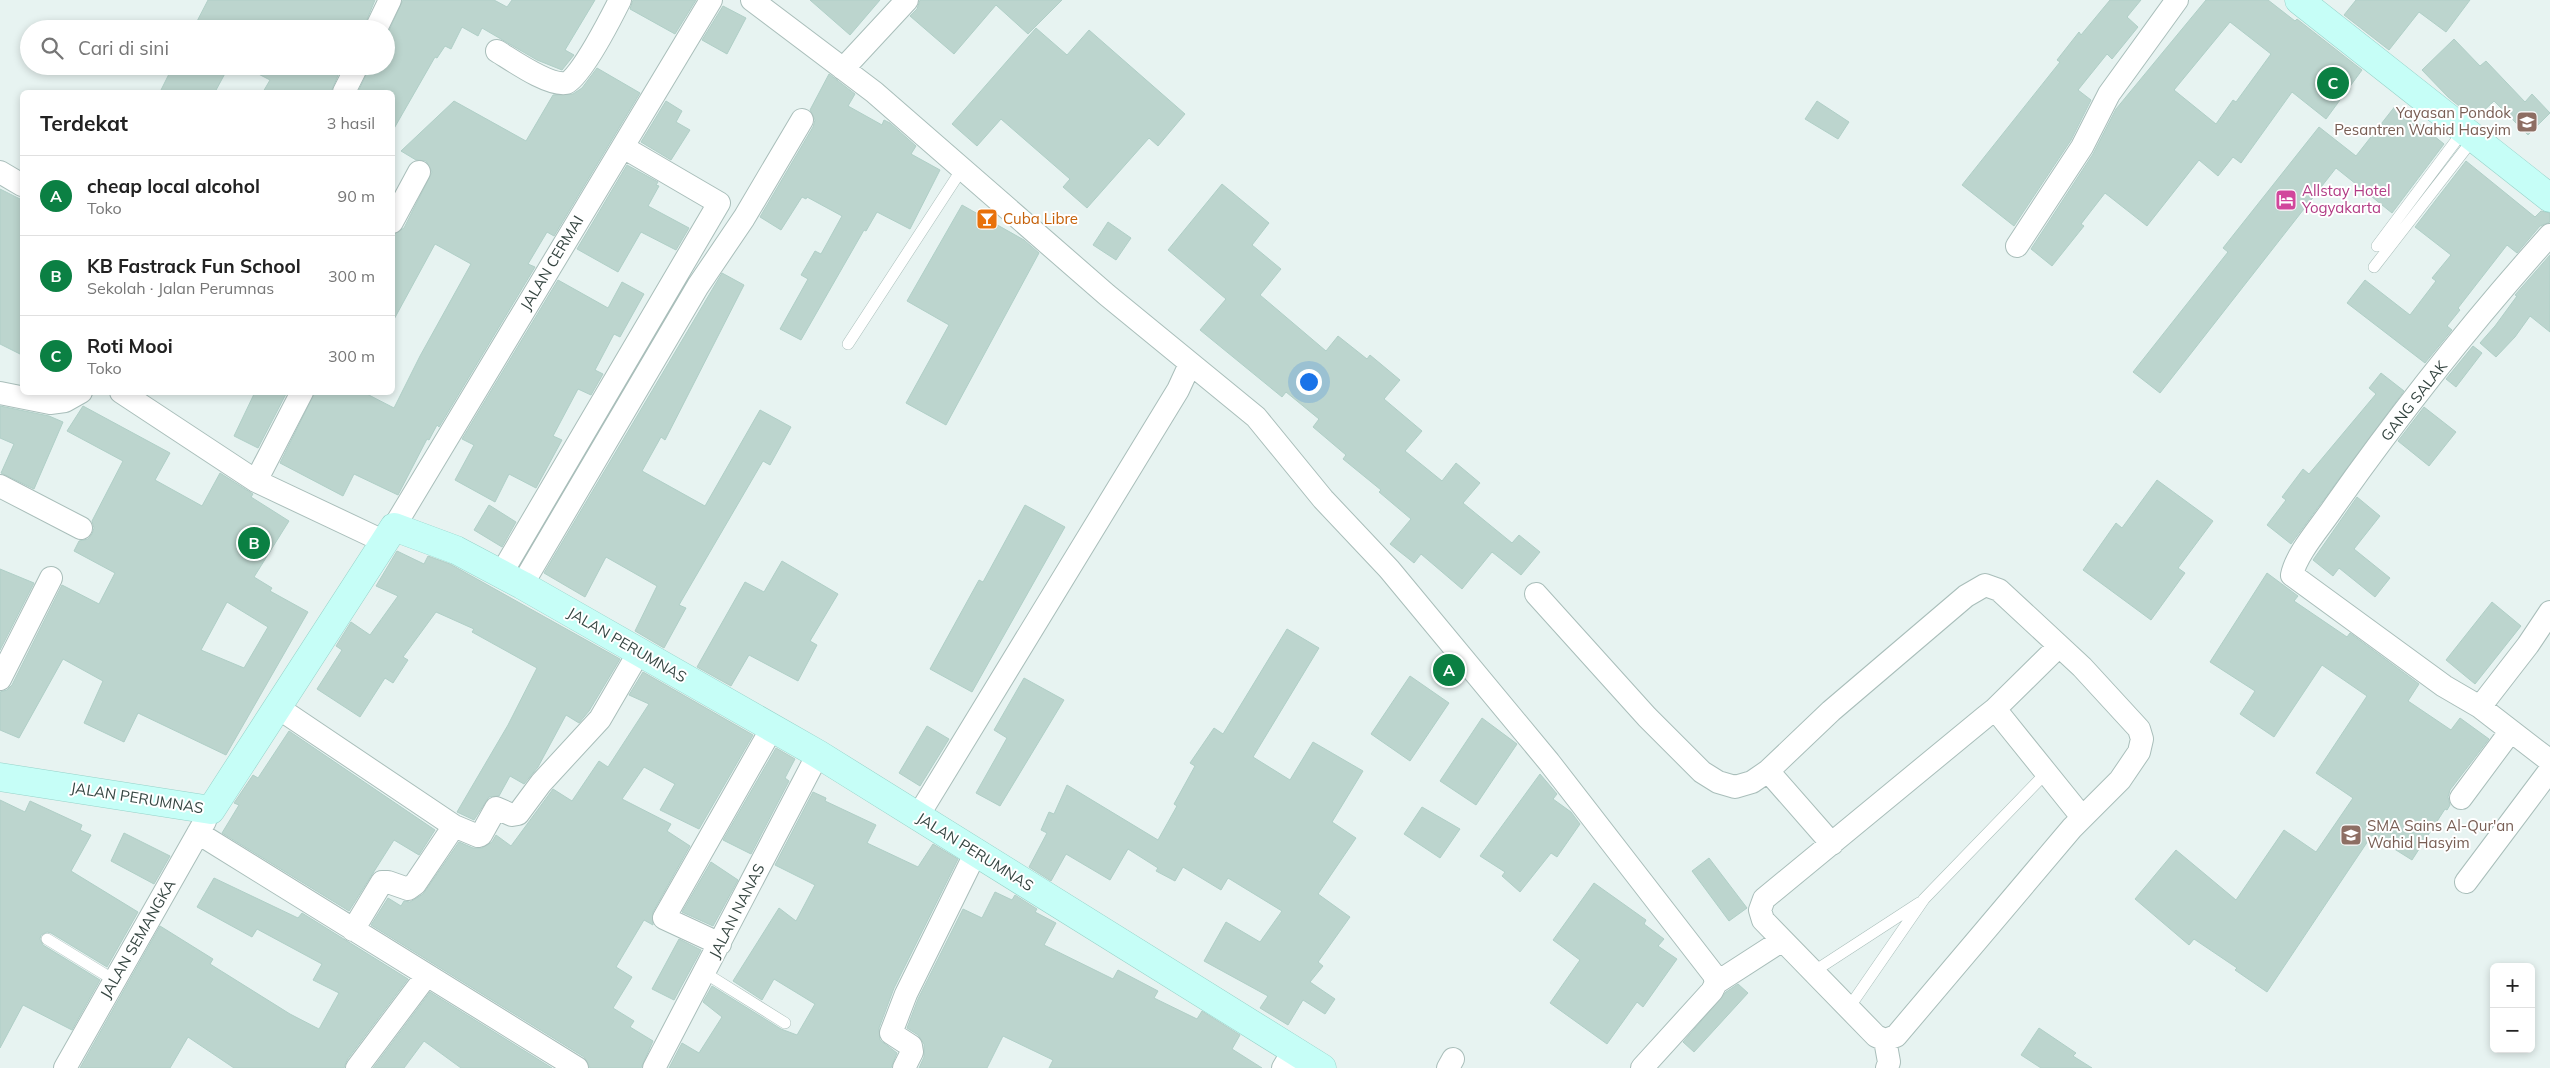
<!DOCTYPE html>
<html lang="id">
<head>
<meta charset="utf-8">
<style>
  :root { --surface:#fff; --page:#f6f6f6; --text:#222; --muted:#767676; --line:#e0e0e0; --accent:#0b8043 }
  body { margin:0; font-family:Mulish,sans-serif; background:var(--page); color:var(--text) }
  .controls { position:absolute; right:15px; bottom:15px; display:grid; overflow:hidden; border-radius:8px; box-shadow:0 2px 8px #0003 }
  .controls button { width:45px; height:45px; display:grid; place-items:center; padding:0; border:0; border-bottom:1px solid var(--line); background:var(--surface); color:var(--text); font:25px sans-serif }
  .you { position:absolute; left:1308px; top:381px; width:18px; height:18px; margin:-12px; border:4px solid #fff; border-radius:50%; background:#1a73e8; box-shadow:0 0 0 8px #1a73e833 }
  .badge { display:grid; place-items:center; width:32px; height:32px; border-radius:50%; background:var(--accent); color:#fff; font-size:16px; font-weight:700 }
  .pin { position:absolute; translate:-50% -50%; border:2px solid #fff; box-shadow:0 1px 5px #0006 }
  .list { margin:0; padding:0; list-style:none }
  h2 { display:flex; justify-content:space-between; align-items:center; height:65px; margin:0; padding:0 20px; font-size:21px }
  h2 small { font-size:16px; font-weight:400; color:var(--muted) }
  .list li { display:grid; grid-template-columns:32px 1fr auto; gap:15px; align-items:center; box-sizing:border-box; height:80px; padding:0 20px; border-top:1px solid var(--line) }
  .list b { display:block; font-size:19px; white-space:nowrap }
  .list p { margin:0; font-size:16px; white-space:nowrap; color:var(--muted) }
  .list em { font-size:16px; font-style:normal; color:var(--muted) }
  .icon { flex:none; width:28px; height:28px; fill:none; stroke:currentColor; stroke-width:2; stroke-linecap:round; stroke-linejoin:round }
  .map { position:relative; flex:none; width:2550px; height:1068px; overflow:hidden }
  .search { position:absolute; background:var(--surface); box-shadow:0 2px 8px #0003; left:20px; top:20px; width:375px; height:55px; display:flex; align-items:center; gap:12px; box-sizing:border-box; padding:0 18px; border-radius:28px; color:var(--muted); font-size:19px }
  .panel { position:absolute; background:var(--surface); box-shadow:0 2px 8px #0003; left:20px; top:90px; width:375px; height:305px; border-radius:8px }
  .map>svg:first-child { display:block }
</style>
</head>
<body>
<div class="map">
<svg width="2550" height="1068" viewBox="0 0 2550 1068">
  <rect width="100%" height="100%" fill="#e7f3f1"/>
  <path fill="#bcd5ce" stroke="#b0cfc7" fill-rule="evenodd" d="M 208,0 L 375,0 L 363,29 L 193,29 Z
    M 403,0 L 494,0 L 507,7 L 512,0 L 595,0 L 565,50 L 574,55 L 562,70 L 537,60 L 482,28 L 478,36 L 462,27 L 451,49 L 445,46 L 437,58 L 435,57 L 392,132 L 392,92 L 358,92 L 370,66 L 386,66 L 386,37 Z
    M 633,0 L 696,0 L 675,34 L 630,9 Z
    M 810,0 L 880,0 L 850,35 Z
    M 920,0 L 1062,0 L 1028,34 L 996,5 L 954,54 L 910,16 L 917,9 Z
    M 2110,0 L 2141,0 L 2127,17 L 2138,27 L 2112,59 L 2107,54 L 2078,90 L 2091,100 L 2071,140 L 2014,226 L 1962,185 L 2060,62 L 2057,60 L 2079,32 L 2081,35 Z
    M 2206,0 L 2268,0 L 2295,21 L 2297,19 L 2362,70 L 2326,119 L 2292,92 L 2241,163 L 2233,157 L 2218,176 L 2199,160 L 2147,226 L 2105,193 L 2081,224 L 2084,226 L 2052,266 L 2031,249 L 2093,154 L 2116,109 ZM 2230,22 L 2271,54 L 2236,102 L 2233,100 L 2216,124 L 2174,90 Z
    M 2356,0 L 2470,0 L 2446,32 L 2419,12 L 2389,50 L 2344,15 Z
    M 723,6 L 746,18 L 727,54 L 702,40 Z
    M 1036,28 L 1067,55 L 1089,30 L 1185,114 L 1158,146 L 1149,138 L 1087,208 L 1063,187 L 1070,179 L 1001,119 L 977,146 L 952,124 Z
    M 2454,39 L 2480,66 L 2486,61 L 2525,102 L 2532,94 L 2550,113 L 2528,135 L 2494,101 L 2475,119 L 2448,97 L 2422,70 Z
    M 173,66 L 229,66 L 215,92 L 160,92 Z
    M 243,66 L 342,66 L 331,92 L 263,92 L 270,80 Z
    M 597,68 L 640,93 L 554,236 L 547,232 L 528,264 L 535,267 L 439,427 L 437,425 L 429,440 L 427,439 L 398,495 L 354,474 L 343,496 L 280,463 L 315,392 L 363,392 L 394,408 L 420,356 L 471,264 L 435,244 L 392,323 L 392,235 L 404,228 L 432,172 L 426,161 L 416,160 L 401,151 L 454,101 L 526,141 L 553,95 L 573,94 L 582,88 Z
    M 829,74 L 855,94 L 848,106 L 882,125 L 884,120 L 890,123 L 916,146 L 911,154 L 940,170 L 910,229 L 877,212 L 866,231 L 864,230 L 801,340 L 780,329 L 808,279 L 801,275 L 815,251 L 821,254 L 842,216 L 807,197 L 806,199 L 802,197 L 781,230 L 760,217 L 813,127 L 815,120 L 810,110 Z
    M 666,101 L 682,111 L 676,122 L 690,130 L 671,160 L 641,142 Z
    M 1817,101 L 1849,122 L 1838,139 L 1805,119 Z
    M 2396,105 L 2444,144 L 2392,213 L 2336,168 L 2160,393 L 2133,372 L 2228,252 L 2223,248 L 2319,127 L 2356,156 Z
    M 2466,161 L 2535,217 L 2541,211 L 2550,213 L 2550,222 L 2540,226 L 2517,253 L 2507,245 L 2458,308 L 2460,310 L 2447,326 L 2452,330 L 2425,363 L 2347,303 L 2365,280 L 2410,315 L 2436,281 L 2432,278 L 2451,255 L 2415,227 Z
    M 627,165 L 658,182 L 656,185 L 659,186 L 648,206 L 689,228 L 676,250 L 641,232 L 618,272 L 577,249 Z
    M 1222,184 L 1269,223 L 1252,245 L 1281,269 L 1260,295 L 1326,351 L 1338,336 L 1367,359 L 1370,355 L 1400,380 L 1384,399 L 1422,431 L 1405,451 L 1442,481 L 1456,463 L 1480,483 L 1463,503 L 1512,543 L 1519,535 L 1540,552 L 1521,575 L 1492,552 L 1462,589 L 1421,554 L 1414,563 L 1390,544 L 1411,519 L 1379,492 L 1381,490 L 1343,459 L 1346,455 L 1313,427 L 1319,419 L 1286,392 L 1282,397 L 1200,330 L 1226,299 L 1168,250 Z
    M 0,189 L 22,200 L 22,355 L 0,344 Z
    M 962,205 L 1024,240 L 1039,253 L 946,425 L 906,403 L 949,325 L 907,301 Z
    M 1108,222 L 1131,238 L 1116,260 L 1093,245 Z
    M 2550,255 L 2550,332 L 2530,316 L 2515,337 L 2496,357 L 2480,343 L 2495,326 L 2517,296 L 2515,295 Z
    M 722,273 L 744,285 L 665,440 L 661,437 L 642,471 L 705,506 L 760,410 L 791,427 L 770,465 L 763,461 L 679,605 L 686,608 L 664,648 L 635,631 L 657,586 L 606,557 L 585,597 L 544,573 Z
    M 558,280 L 608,308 L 622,282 L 644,294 L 620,337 L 614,334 L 595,370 L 603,374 L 591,395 L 578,389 L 553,436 L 562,440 L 536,488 L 509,474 L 495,502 L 455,480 L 474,445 L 462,439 Z
    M 2473,346 L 2482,353 L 2456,387 L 2446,379 Z
    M 2381,373 L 2404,391 L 2291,544 L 2267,525 L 2286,500 L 2282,497 L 2303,469 L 2309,474 L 2376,394 L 2369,388 Z
    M 255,392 L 287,392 L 258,448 L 234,436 Z
    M 0,406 L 49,416 L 63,422 L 34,489 L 1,473 L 14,444 L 0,438 Z
    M 83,406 L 170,453 L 155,480 L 202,506 L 220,473 L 253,494 L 251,497 L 289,521 L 254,577 L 272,588 L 270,591 L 308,612 L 226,755 L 138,713 L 124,742 L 84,723 L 103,681 L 63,659 L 19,738 L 0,730 L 0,692 L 7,690 L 12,685 L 62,585 L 99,604 L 115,573 L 74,551 L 79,541 L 88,539 L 92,534 L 94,528 L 92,521 L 123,461 L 67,431 ZM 227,602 L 268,627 L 244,668 L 201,650 Z
    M 2424,407 L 2456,432 L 2429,466 L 2398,441 Z
    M 2157,480 L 2213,521 L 2178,568 L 2185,573 L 2151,620 L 2083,570 L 2116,523 L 2122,528 Z
    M 2357,497 L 2380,516 L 2354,549 L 2390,578 L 2375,597 L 2339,568 L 2333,576 L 2313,560 Z
    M 489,505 L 516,522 L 502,547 L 474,530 Z
    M 1025,505 L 1065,527 L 972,692 L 930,669 L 979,580 L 983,582 Z
    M 397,551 L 424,564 L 428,556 L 450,564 L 620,659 L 589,711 L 579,723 L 566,715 L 538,767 L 524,784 L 510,776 L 499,796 L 489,797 L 474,820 L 457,812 L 508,725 L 537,668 L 472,632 L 474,629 L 436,612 L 403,657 L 408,660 L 393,683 L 385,678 L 360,717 L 317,689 L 342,650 L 336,646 L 351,622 L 370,635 L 398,596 L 376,586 Z
    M 782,561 L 838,594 L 810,641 L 817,645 L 798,681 L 749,655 L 731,686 L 697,667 L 745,582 L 764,592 Z
    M 0,569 L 34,583 L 0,650 Z
    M 2267,573 L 2298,596 L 2294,601 L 2347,637 L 2350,633 L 2419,684 L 2408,701 L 2451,730 L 2460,718 L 2489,739 L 2450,790 L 2448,797 L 2450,805 L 2447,810 L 2445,809 L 2412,860 L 2372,835 L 2267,992 L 2235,970 L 2237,968 L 2194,939 L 2189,945 L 2135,899 L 2176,850 L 2236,900 L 2284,830 L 2316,852 L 2353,798 L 2316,773 L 2367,696 L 2322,665 L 2274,737 L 2240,714 L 2255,691 L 2210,662 Z
    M 2492,602 L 2521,626 L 2475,684 L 2446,660 Z
    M 1287,629 L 1319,648 L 1253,757 L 1290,780 L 1313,742 L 1363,771 L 1332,822 L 1356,838 L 1318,894 L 1350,917 L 1318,962 L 1323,966 L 1310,982 L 1335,999 L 1325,1014 L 1303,1000 L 1288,1025 L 1260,1008 L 1268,996 L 1204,961 L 1226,922 L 1260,942 L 1282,911 L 1228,878 L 1221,890 L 1183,867 L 1175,881 L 1156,871 L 1158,868 L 1128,849 L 1110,880 L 1066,854 L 1051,881 L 1029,867 L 1047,833 L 1041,830 L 1049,812 L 1054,814 L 1067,785 L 1158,840 L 1177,806 L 1174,804 L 1195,766 L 1190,763 L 1214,728 L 1223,734 Z
    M 643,672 L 753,735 L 699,829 L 660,810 L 675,784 L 644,767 L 622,799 L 671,824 L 667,831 L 690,846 L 653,912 L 653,925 L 644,920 L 616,967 L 632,977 L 613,1008 L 634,1021 L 630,1027 L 653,1041 L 641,1068 L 590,1068 L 584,1057 L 371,925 L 388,898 L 401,906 L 404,901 L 410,902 L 423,894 L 459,842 L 473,848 L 482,848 L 492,842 L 496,835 L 511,846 L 553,789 L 572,801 L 599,761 L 608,767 L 649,704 L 629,695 Z
    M 1410,676 L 1449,703 L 1410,761 L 1371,734 Z
    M 1024,678 L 1064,700 L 1000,806 L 976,793 L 1007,738 L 994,730 Z
    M 1482,718 L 1517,744 L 1476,805 L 1440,781 Z
    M 927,726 L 949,739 L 920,786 L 899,773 Z
    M 289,731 L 435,830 L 419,855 L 394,840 L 349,911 L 222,833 L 239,805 L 234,803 L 253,775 L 258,778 Z
    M 776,748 L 795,759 L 785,778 L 789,781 L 751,854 L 723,840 Z
    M 1540,774 L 1557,794 L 1553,799 L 1571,812 L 1580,824 L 1557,857 L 1551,853 L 1520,892 L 1502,876 L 1505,872 L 1480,856 Z
    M 813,792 L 826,798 L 825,801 L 876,825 L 867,843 L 918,867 L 933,844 L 958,859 L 894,988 L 879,1028 L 880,1040 L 897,1053 L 891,1068 L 669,1068 L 682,1043 L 699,1053 L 722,1017 L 703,1002 L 712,986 L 781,1029 L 797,1035 L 815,1004 L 774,979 L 762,1000 L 733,981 L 779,908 L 796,921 L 815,885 L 775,865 Z
    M 0,800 L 25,812 L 30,801 L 82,825 L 80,830 L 91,835 L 71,871 L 138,912 L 107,967 L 51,933 L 47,932 L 41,935 L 40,939 L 43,945 L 100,980 L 72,1030 L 23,1005 L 0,1048 Z
    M 1422,807 L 1460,829 L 1440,858 L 1404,834 Z
    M 124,833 L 170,856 L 154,884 L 111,861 Z
    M 1709,858 L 1747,908 L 1729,921 L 1692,871 Z
    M 711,862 L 738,880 L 713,926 L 682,912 Z
    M 214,878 L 298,918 L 302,913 L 408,979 L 347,1060 L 344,1068 L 234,1068 L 188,1037 L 170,1068 L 80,1068 L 160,926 L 213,959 L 210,964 L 290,1014 L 319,1029 L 339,993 L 313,980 L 322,964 L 257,929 L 252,937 L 197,907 Z
    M 1594,883 L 1646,920 L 1644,924 L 1664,939 L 1658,946 L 1677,959 L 1643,1007 L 1637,1002 L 1607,1044 L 1550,1003 L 1580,960 L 1553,940 Z
    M 995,892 L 1012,900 L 1015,895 L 1037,909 L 1035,912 L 1056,923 L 1044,945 L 1113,979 L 1118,970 L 1158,991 L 1154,998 L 1197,1019 L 1202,1011 L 1240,1035 L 1232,1049 L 1262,1068 L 1049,1068 L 1053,1060 L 1003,1036 L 987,1068 L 919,1068 L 924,1057 L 924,1044 L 918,1035 L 907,1028 L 918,999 L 963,909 L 982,918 Z
    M 679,939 L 701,950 L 674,1000 L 652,989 Z
    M 1738,984 L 1748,993 L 1694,1052 L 1683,1042 L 1726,992 Z
    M 430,992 L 552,1068 L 461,1068 L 424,1041 L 404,1068 L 373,1068 Z
    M 2039,1028 L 2076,1053 L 2073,1056 L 2092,1068 L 2041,1068 L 2021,1055 Z"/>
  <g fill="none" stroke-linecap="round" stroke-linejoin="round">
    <g stroke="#a9beba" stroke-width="12">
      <path id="lane" d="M 2377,246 L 2464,130
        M 2374,267 L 2474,138
        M 848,344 L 962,169
        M 47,939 L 114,980
        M 1813,972 L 1919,903
        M 705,973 L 785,1023
        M 1848,1009 L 1924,899 L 2046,773"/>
    </g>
    <g stroke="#a9beba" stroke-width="24">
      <path id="street" d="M 752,0 L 874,92 L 1107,295 L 1256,417 L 1323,499 L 1389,569 L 1549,762 L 1714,975 L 1716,983
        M 376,29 L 390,0
        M 497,51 C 512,60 548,86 566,83 C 579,81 613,14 620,0
        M 843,69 L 907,0
        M 344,92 L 357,66
        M 0,172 L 22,185
        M 392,222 L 419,172
        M 2550,235 C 2473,321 2400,413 2333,508 C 2321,526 2296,554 2292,575 L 2444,686 L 2480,707 L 2550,761
        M 2017,246 L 2082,147 L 2109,94 L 2177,0
        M 121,392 L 256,481 L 383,541
        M 0,393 L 50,403 L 65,401 L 81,392
        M 256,481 L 302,392
        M 0,486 L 81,528
        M 394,527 L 711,0
        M 501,574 L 719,203 L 623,147
        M 522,585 L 698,286 L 744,218 L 802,120
        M 1536,594 L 1647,717 L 1702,772 L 1718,782 L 1735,787 L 1752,782 L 1768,771
        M 0,679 L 51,578
        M 277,707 L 454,826 L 478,836 L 481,835 L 496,808 L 512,815 L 518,814 L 541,783 L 600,719 L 639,652
        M 2480,707 L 2528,645 L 2550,612
        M 1995,709 L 2059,646
        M 2461,798 L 2510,732
        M 918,816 L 1178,390 L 1190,364
        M 198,833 L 577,1068
        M 1832,844 L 1768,771 L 1831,711 L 1966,596 L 1985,585 L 1999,590 L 2082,667 L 2139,729 L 2142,739 L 2139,752 L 2120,780 L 2072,828 L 1896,1036 L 1885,1040 L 1876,1036 L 1763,920 L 1760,910 L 1764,899 L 1985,717 L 1995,709 L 2082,817
        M 2466,882 L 2550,770
        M 353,930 L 382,882 L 388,882 L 408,889 L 415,884 L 454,826
        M 720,944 L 664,918 L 772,728
        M 1716,983 L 1781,941
        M 1885,1040 L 1889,1062 L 1887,1068
        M 65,1068 L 205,821
        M 357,1068 L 427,975
        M 654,1068 L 818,754
        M 904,1068 L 912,1052 L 911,1046 L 891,1033 L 906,994 L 975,854
        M 1283,1068 L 1293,1051
        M 1448,1068 L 1453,1059
        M 1642,1068 L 1712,991 L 1716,983"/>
    </g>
    <g stroke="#97d2c9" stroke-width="29">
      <path id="secondary" d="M 2299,0 L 2550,198
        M 0,777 L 211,810 L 394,527 L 456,550 L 522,585 L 818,754 L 1322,1068"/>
    </g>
    <use href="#lane" stroke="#fff" stroke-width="11"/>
    <use href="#street" stroke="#fff" stroke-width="22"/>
    <use href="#secondary" stroke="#c6fef7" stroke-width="28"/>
  </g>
  <defs>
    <g id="school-square" transform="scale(1.125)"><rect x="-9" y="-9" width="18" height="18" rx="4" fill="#8d6e63" stroke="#fff"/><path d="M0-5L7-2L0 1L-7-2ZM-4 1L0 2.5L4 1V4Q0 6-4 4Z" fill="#fff"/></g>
    <g id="hotel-square" transform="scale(1.125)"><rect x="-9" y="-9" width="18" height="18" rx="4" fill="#d1479c" stroke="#fff"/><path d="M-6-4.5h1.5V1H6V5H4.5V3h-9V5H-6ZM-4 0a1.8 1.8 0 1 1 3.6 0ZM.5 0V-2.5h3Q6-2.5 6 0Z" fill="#fff"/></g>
    <g id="bar-square" transform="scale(1.125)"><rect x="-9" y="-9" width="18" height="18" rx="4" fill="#e8710a" stroke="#fff"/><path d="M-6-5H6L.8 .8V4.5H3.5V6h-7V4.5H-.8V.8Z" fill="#fff"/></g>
  </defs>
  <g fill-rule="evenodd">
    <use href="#school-square" x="2527" y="122"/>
    <use href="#hotel-square" x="2286" y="200"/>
    <use href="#bar-square" x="987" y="219"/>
    <use href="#school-square" x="2351" y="835"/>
  </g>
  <g text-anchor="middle" stroke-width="4" stroke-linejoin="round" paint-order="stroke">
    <g font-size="15" fill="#785e54" stroke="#fff" text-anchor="end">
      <text x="2511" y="118">Yayasan Pondok<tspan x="2511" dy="17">Pesantren Wahid Hasyim</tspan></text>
      <text x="2367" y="831" text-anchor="start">SMA Sains Al-Qur'an<tspan x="2367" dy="17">Wahid Hasyim</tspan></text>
    </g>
    <g font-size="15" fill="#b23c85" stroke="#fff" text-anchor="start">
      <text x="2302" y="196">Allstay Hotel<tspan x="2302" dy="17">Yogyakarta</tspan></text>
    </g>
    <g font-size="15" fill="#c56008" stroke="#fff" text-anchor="start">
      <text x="1003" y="224">Cuba Libre</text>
    </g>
    <g font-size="15" fill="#364642" stroke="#fff">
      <text transform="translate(552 263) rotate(-59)" y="5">JALAN CERMAI</text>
      <text transform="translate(2414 401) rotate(-52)" y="5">GANG SALAK</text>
      <text transform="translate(627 645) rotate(30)" y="5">JALAN PERUMNAS</text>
      <text transform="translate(137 798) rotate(9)" y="5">JALAN PERUMNAS</text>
      <text transform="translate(975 852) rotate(32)" y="5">JALAN PERUMNAS</text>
      <text transform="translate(737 911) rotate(-63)" y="5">JALAN NANAS</text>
      <text transform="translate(138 939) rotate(-60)" y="5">JALAN SEMANGKA</text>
    </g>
  </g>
</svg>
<div class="controls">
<button>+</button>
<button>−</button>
</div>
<div class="you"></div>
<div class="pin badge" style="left:1449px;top:670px">A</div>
<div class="pin badge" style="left:254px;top:543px">B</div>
<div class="pin badge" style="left:2333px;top:83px">C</div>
<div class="search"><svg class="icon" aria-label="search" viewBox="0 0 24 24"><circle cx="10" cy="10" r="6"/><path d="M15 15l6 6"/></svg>Cari di sini</div>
<section class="panel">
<h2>Terdekat<small>3 hasil</small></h2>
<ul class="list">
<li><span class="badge">A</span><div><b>cheap local alcohol</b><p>Toko</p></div><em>90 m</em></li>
<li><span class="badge">B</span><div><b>KB Fastrack Fun School</b><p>Sekolah · Jalan Perumnas</p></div><em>300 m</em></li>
<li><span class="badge">C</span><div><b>Roti Mooi</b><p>Toko</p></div><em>300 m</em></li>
</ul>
</section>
</div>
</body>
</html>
